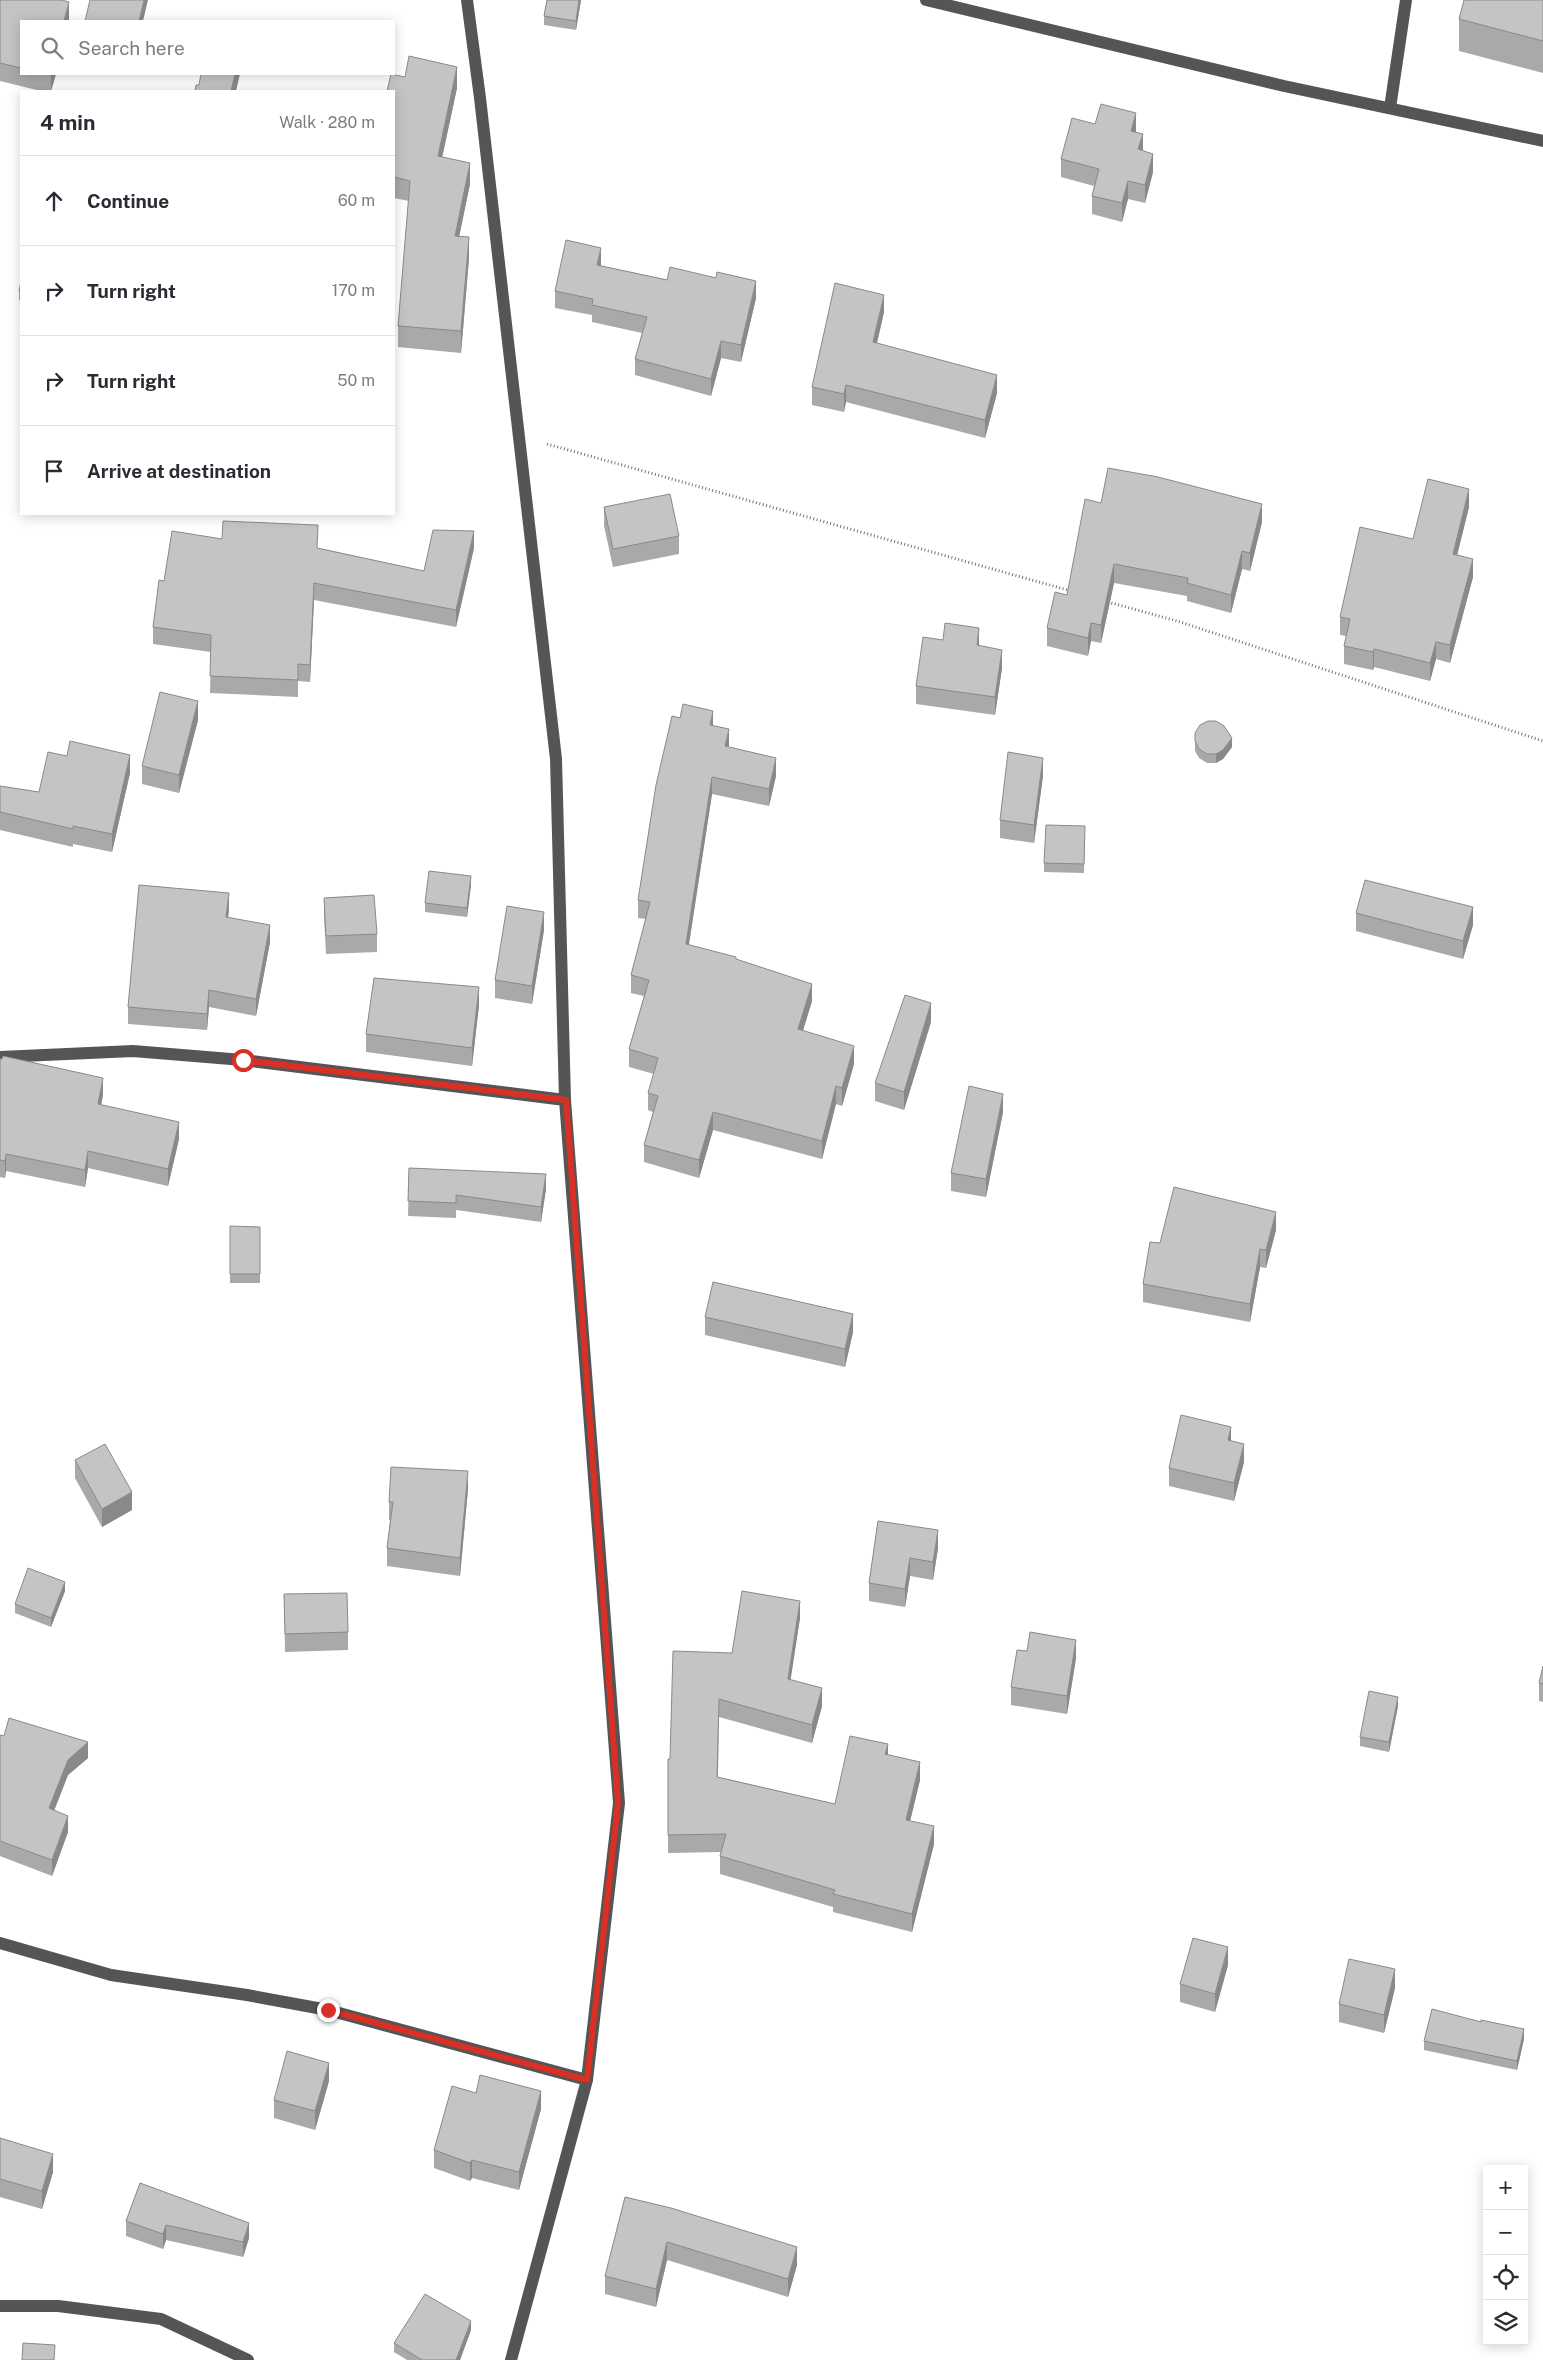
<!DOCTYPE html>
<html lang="en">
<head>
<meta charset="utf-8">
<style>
  :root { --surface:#fff; --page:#f2f2f3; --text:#2b2b33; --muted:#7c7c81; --line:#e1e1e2 }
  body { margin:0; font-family:"Public Sans",sans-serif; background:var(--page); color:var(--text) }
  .controls { position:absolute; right:15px; bottom:15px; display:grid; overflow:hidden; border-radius:0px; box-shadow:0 2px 12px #0003 }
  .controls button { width:45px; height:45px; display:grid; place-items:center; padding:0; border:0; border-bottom:1px solid var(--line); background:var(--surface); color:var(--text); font:25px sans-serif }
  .stop { position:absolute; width:15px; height:15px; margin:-11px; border:4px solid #d93025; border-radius:50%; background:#fff }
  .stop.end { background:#d93025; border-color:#fff; box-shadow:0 1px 5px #0008 }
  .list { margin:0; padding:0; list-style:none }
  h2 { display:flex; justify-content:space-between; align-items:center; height:65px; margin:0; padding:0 20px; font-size:21px }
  h2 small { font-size:16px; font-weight:400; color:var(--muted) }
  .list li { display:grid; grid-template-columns:32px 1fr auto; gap:15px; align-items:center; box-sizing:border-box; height:90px; padding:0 20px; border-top:1px solid var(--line) }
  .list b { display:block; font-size:19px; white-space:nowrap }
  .list em { font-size:16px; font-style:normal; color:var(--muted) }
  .icon { flex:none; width:28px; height:28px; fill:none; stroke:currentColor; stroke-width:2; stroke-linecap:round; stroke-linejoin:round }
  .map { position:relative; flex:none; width:1543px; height:2360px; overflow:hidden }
  .search { position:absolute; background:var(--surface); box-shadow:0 2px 12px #0003; left:20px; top:20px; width:375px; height:55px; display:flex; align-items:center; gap:12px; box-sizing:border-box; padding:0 18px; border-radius:0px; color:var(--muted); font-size:19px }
  .panel { position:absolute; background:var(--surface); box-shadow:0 2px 12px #0003; left:20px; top:90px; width:375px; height:425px; border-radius:0px }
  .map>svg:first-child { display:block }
</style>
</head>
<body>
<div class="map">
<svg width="1543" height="2360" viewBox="0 0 1543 2360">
  <rect width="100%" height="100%" fill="#fff"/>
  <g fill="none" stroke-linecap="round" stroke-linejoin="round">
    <path stroke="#777" stroke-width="3" stroke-dasharray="1 2.5" stroke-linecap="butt" d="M 547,444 L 1071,591
      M 1108,602 L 1177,621 L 1543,741"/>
    <path stroke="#555" stroke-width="12" d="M 467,0 L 480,98 L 556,759 L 565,1100 L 619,1803 L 587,2080 L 511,2360
      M 926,0 L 1284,86 L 1543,141
      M 1390,108 L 1406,0
      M 0,1057 L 133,1051 L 243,1060 L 565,1100
      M 0,1943 L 111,1975 L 247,1995 L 328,2010 L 587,2080
      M 0,2306 L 58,2306 L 161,2319 L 248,2360"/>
  </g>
  <path fill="#a9a9a9" d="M 0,0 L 69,20 L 21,21 L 21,74 L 56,74 L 51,91 L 41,91 L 0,81 Z
    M 547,0 L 581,0 L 576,30 L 544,25 L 544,16 Z
    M 1543,0 L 1543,73 L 1459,51 L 1459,19 Z
    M 457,88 L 442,157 L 470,184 L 459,236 L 469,258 L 461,353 L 398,347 L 398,326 L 409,201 L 394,198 L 394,91 Z
    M 1095,124 L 1136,131 L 1136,132 L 1143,150 L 1153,172 L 1145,203 L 1128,199 L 1122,222 L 1092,214 L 1092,196 L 1094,186 L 1061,177 L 1061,159 Z
    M 601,266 L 756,298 L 741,362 L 721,358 L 711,396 L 635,375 L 635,359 L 642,333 L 592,322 L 592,315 L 555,308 L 555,291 Z
    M 21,282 L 21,301 L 19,300 L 19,291 Z
    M 884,312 L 877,343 L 997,393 L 985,438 L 846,402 L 844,412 L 812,405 L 812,387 Z
    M 1101,503 L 1262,522 L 1250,571 L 1242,569 L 1231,613 L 1187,601 L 1187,596 L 1114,583 L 1101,643 L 1091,641 L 1088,656 L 1047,646 L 1047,628 L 1067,595 Z
    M 604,507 L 679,536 L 679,554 L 613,567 L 604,526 Z
    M 1469,507 L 1457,555 L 1473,577 L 1450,663 L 1436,659 L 1430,681 L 1374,667 L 1373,670 L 1344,664 L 1344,646 L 1346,636 L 1340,635 L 1340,617 L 1413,539 Z
    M 222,539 L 318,548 L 424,571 L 474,548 L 456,627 L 314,600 L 310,682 L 298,681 L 298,697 L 210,693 L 211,652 L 153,644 L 153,627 L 164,581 Z
    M 979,646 L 1002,668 L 995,715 L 916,704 L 916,686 Z
    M 198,720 L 179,793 L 142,784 L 142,766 Z
    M 713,726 L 729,747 L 776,776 L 769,806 L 712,794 L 689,945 L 736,960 L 812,1001 L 803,1030 L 854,1064 L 842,1106 L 836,1104 L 822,1159 L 713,1130 L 699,1178 L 644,1162 L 644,1145 L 653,1112 L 648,1110 L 648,1093 L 654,1074 L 629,1067 L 629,1049 L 644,996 L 631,993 L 631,975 L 646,919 L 638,918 L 638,900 Z
    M 1195,733 L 1232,747 L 1223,759 L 1216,763 L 1207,763 L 1199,758 L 1195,751 Z
    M 130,773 L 112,852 L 73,844 L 73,847 L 0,830 L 0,786 L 39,792 Z
    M 1043,776 L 1034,843 L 1000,838 L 1000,820 Z
    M 1085,836 L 1084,873 L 1044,872 L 1044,863 Z
    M 471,885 L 467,917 L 425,912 L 425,903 Z
    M 324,898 L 377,934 L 377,952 L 326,954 L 324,916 Z
    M 229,910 L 228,917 L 270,942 L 256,1016 L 209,1007 L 207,1030 L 128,1024 L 128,1007 Z
    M 1356,913 L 1473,925 L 1463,959 L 1356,931 Z
    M 544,930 L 532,1004 L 495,998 L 495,980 Z
    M 479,1005 L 472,1066 L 366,1052 L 366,1034 Z
    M 931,1022 L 904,1110 L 875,1101 L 875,1083 Z
    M 0,1059 L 103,1095 L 101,1105 L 179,1139 L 168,1186 L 88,1168 L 85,1187 L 6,1171 L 5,1178 L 0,1177 Z
    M 1003,1112 L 986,1197 L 951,1191 L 951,1173 Z
    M 409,1168 L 546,1189 L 541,1222 L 456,1210 L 456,1218 L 408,1216 Z
    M 230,1226 L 260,1274 L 260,1283 L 230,1283 Z
    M 1276,1230 L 1266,1268 L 1260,1267 L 1250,1322 L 1143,1302 L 1143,1284 L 1160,1243 Z
    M 705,1317 L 853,1332 L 845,1367 L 705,1335 Z
    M 75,1460 L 132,1510 L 102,1527 L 75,1478 Z
    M 1244,1462 L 1234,1501 L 1169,1486 L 1169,1468 Z
    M 468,1489 L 460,1576 L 387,1566 L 387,1548 L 390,1520 L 389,1520 L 389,1502 Z
    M 878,1521 L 938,1548 L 933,1580 L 910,1576 L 905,1607 L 869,1601 L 869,1583 Z
    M 65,1591 L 51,1627 L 15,1613 L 15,1604 Z
    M 284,1594 L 348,1632 L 348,1650 L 285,1652 Z
    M 800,1618 L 790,1680 L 822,1706 L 812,1743 L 719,1717 L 718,1777 L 835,1804 L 888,1755 L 920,1780 L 910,1821 L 934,1844 L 912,1932 L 833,1912 L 833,1907 L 720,1874 L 720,1856 L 721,1852 L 668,1853 L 668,1759 L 670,1759 L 732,1653 Z
    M 1076,1658 L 1067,1714 L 1011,1705 L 1011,1687 Z
    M 1543,1666 L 1543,1702 L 1539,1701 L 1539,1683 Z
    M 1398,1706 L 1389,1752 L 1360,1746 L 1360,1737 Z
    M 0,1735 L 88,1758 L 68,1775 L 54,1810 L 68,1832 L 52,1876 L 0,1856 Z
    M 1228,1965 L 1215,2012 L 1180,2002 L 1180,1984 Z
    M 1395,1988 L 1384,2033 L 1339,2022 L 1339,2004 Z
    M 1524,2039 L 1517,2070 L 1424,2050 L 1424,2041 Z
    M 329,2081 L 315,2130 L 274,2118 L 274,2100 Z
    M 541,2109 L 519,2190 L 472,2178 L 470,2181 L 434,2168 L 434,2150 Z
    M 0,2138 L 53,2172 L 42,2209 L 0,2197 Z
    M 140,2183 L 249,2238 L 243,2257 L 166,2240 L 163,2249 L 126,2236 L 126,2221 Z
    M 625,2197 L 797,2265 L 788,2297 L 667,2260 L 656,2307 L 605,2294 L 605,2276 Z
    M 471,2330 L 460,2360 L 407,2360 L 394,2352 L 394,2343 Z"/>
  <path fill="#898989" d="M 144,0 L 148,0 L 143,21 L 139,21 Z
    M 579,0 L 581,0 L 576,30 L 576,21 Z
    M 69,2 L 69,21 L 64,21 Z
    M 457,67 L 457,88 L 438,177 L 438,156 Z
    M 51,74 L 56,74 L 51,91 Z
    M 235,74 L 240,74 L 236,91 L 231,91 Z
    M 1136,113 L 1136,131 L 1131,149 L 1131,131 Z
    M 1143,134 L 1143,152 L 1138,149 Z
    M 1153,154 L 1153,172 L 1145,203 L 1145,185 Z
    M 470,163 L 470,184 L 455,257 L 455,236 Z
    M 1128,181 L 1128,199 L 1122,222 L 1122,203 Z
    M 469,237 L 469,258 L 461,353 L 461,331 Z
    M 601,248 L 601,265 L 597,282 L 597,265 Z
    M 756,281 L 756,298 L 741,362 L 741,345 Z
    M 884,295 L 884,312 L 873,360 L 873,342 Z
    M 721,341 L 721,358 L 711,396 L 711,379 Z
    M 997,375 L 997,393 L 985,438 L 985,420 Z
    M 846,385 L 846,402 L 844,412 L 844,394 Z
    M 1469,489 L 1469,507 L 1453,572 L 1453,554 Z
    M 1262,504 L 1262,522 L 1250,571 L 1250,553 Z
    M 474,531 L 474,548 L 456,627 L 456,610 Z
    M 1242,551 L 1242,569 L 1231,613 L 1231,595 Z
    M 1473,559 L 1473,577 L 1450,663 L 1450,645 Z
    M 1114,564 L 1114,583 L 1101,643 L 1101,625 Z
    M 314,583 L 314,600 L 310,682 L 310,665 Z
    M 1091,623 L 1091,641 L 1088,656 L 1088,638 Z
    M 979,628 L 979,646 L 977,645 Z
    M 1436,642 L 1436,659 L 1430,681 L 1430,663 Z
    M 1374,649 L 1374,667 L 1373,670 L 1373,652 Z
    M 1002,650 L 1002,668 L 995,715 L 995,697 Z
    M 198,701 L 198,720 L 179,793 L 179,775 Z
    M 713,711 L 713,729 L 710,725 Z
    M 729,729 L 729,747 L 725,746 Z
    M 1232,738 L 1232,747 L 1223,759 L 1216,763 L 1216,754 Z
    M 130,755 L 130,773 L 112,852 L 112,834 Z
    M 776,758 L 776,776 L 769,806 L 769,789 Z
    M 1043,758 L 1043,776 L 1034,843 L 1034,825 Z
    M 712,777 L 712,794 L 686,962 L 686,944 Z
    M 471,876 L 471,885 L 467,917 L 467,908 Z
    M 229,893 L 229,910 L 226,934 L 226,917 Z
    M 1473,907 L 1473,925 L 1463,959 L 1463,941 Z
    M 544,912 L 544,930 L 532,1004 L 532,986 Z
    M 270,925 L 270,942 L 256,1016 L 256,999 Z
    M 812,984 L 812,1001 L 798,1047 L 798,1029 Z
    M 479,987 L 479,1005 L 472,1066 L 472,1048 Z
    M 209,990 L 209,1007 L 207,1030 L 207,1014 Z
    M 931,1003 L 931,1022 L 904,1110 L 904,1092 Z
    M 854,1046 L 854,1064 L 842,1106 L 842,1088 Z
    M 103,1078 L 103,1095 L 98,1121 L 98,1104 Z
    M 836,1086 L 836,1104 L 822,1159 L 822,1141 Z
    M 1003,1094 L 1003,1112 L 986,1197 L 986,1179 Z
    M 713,1112 L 713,1130 L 699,1178 L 699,1160 Z
    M 179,1122 L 179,1139 L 168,1186 L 168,1169 Z
    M 88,1151 L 88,1168 L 85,1187 L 85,1170 Z
    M 6,1154 L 6,1171 L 5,1178 L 5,1161 Z
    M 546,1174 L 546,1189 L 541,1222 L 541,1207 Z
    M 1276,1212 L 1276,1230 L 1266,1268 L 1266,1250 Z
    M 1260,1249 L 1260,1267 L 1250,1322 L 1250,1304 Z
    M 853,1314 L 853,1332 L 845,1367 L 845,1349 Z
    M 1231,1427 L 1231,1445 L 1228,1440 Z
    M 1244,1444 L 1244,1462 L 1234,1501 L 1234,1483 Z
    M 468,1471 L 468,1489 L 460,1576 L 460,1558 Z
    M 132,1492 L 132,1510 L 102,1527 L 102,1509 Z
    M 938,1530 L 938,1548 L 933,1580 L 933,1562 Z
    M 910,1558 L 910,1576 L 905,1607 L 905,1589 Z
    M 65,1582 L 65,1591 L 51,1627 L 51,1618 Z
    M 800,1601 L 800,1618 L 788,1697 L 788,1679 Z
    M 1076,1640 L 1076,1658 L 1067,1714 L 1067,1696 Z
    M 822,1688 L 822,1706 L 812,1743 L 812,1725 Z
    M 1398,1697 L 1398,1706 L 1389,1752 L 1389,1742 Z
    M 88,1742 L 88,1758 L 68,1775 L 49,1824 L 49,1808 L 68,1760 Z
    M 888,1744 L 888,1762 L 885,1754 Z
    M 920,1762 L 920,1780 L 906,1838 L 906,1820 Z
    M 68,1816 L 68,1832 L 52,1876 L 52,1860 Z
    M 934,1826 L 934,1844 L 912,1932 L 912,1914 Z
    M 1228,1947 L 1228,1965 L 1215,2012 L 1215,1994 Z
    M 1395,1969 L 1395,1988 L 1384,2033 L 1384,2015 Z
    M 1524,2029 L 1524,2039 L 1517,2070 L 1517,2061 Z
    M 329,2063 L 329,2081 L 315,2130 L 315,2111 Z
    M 541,2091 L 541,2109 L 519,2190 L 519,2172 Z
    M 53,2154 L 53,2172 L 42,2209 L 42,2191 Z
    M 472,2160 L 472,2178 L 470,2181 L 470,2163 Z
    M 249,2223 L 249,2238 L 243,2257 L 243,2242 Z
    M 166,2225 L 166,2240 L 163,2249 L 163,2234 Z
    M 667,2242 L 667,2260 L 656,2307 L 656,2289 Z
    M 797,2247 L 797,2265 L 788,2297 L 788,2279 Z
    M 471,2321 L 471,2330 L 460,2360 L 456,2360 Z"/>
  <path fill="#c4c4c4" stroke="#898989" d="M 0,0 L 62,0 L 69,2 L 64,21 L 21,21 L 21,68 L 0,63 Z
    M 90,0 L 144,0 L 139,21 L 85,21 Z
    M 547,0 L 579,0 L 576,21 L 544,16 Z
    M 1464,0 L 1543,0 L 1543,41 L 1459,19 Z
    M 409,56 L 457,67 L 438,156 L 470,163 L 455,236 L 469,237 L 461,331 L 398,326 L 410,181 L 394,177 L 394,91 L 387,91 L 391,74 L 405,77 Z
    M 201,74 L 235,74 L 231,91 L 195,91 L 196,85 L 199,85 Z
    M 1101,104 L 1136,113 L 1131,131 L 1143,134 L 1138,149 L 1153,154 L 1145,185 L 1128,181 L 1122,203 L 1092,196 L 1099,169 L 1061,159 L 1072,118 L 1095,124 Z
    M 566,240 L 601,248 L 597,265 L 667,280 L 670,267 L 716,278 L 717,272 L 756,281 L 741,345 L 721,341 L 711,379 L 635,359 L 647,317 L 592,305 L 593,299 L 555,291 Z
    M 21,282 L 21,291 L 19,291 Z
    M 835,283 L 884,295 L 873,342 L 997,375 L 985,420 L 846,385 L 844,394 L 812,387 Z
    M 1108,468 L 1158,477 L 1262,504 L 1250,553 L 1242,551 L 1231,595 L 1187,583 L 1188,578 L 1114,564 L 1101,625 L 1091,623 L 1088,638 L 1047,628 L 1055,592 L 1067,595 L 1085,499 L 1101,503 Z
    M 1428,479 L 1469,489 L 1453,554 L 1473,559 L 1450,645 L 1436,642 L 1430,663 L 1374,649 L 1373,652 L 1344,646 L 1350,619 L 1340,617 L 1360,527 L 1413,539 Z
    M 670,494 L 679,536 L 613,549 L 604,507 Z
    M 223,521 L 318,525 L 317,548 L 424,571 L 433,530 L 474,531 L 456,610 L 314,583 L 310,665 L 298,664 L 298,680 L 210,676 L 211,635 L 153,627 L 159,580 L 164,581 L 172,531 L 222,539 Z
    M 945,623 L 979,628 L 977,645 L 1002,650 L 995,697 L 916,686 L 923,637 L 943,640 Z
    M 160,692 L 198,701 L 179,775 L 142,766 Z
    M 683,704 L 713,711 L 710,725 L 729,729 L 725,746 L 776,758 L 769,789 L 712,777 L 686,944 L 736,957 L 736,959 L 812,984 L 798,1029 L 854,1046 L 842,1088 L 836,1086 L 822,1141 L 713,1112 L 699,1160 L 644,1145 L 658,1096 L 648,1093 L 658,1058 L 629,1049 L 649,980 L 631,975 L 650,902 L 638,900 L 656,785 L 672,716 L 680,718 Z
    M 1208,721 L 1216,721 L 1224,726 L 1232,738 L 1223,750 L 1216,754 L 1207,754 L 1199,749 L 1195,741 L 1195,733 L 1200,725 Z
    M 70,741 L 130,755 L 112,834 L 73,826 L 73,829 L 0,812 L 0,786 L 39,792 L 48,752 L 67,756 Z
    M 1008,752 L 1043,758 L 1034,825 L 1000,820 Z
    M 1046,825 L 1085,826 L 1084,864 L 1044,863 Z
    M 429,871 L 471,876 L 467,908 L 425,903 Z
    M 1365,880 L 1473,907 L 1463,941 L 1356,913 Z
    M 139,885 L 229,893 L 226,917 L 270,925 L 256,999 L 209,990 L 207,1014 L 128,1007 Z
    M 374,895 L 377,934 L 326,936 L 324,898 Z
    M 507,906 L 544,912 L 532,986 L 495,980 Z
    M 374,978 L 479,987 L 472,1048 L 366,1034 Z
    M 905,995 L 931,1003 L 904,1092 L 875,1083 Z
    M 3,1056 L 103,1078 L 98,1104 L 179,1122 L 168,1169 L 88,1151 L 85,1170 L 6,1154 L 5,1161 L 0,1160 L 0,1059 L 2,1059 Z
    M 969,1086 L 1003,1094 L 986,1179 L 951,1173 Z
    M 409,1168 L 546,1174 L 541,1207 L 456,1195 L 456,1203 L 408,1201 Z
    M 1174,1187 L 1276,1212 L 1266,1250 L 1260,1249 L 1250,1304 L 1143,1284 L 1150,1242 L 1160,1243 Z
    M 230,1226 L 260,1227 L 260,1274 L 230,1274 Z
    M 713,1282 L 853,1314 L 845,1349 L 705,1317 Z
    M 1181,1415 L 1231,1427 L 1228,1440 L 1244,1444 L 1234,1483 L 1169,1468 Z
    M 105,1444 L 132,1492 L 102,1509 L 75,1460 Z
    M 391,1467 L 468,1471 L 460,1558 L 387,1548 L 393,1502 L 389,1502 Z
    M 878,1521 L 938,1530 L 933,1562 L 910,1558 L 905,1589 L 869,1583 Z
    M 28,1568 L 65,1582 L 51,1618 L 15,1604 Z
    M 742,1591 L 800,1601 L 788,1679 L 822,1688 L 812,1725 L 719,1699 L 717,1777 L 835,1804 L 850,1736 L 888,1744 L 885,1754 L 920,1762 L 906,1820 L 934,1826 L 912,1914 L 833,1894 L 835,1890 L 720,1856 L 726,1834 L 668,1835 L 668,1759 L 670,1759 L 673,1651 L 732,1653 Z
    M 347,1593 L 348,1632 L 285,1634 L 284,1594 Z
    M 1030,1632 L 1076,1640 L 1067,1696 L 1011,1687 L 1017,1650 L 1027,1651 Z
    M 1543,1666 L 1543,1684 L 1539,1683 Z
    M 1369,1691 L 1398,1697 L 1389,1742 L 1360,1737 Z
    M 9,1718 L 88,1742 L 68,1760 L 49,1808 L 68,1816 L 52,1860 L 0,1841 L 0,1735 L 4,1736 Z
    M 1193,1938 L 1228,1947 L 1215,1994 L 1180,1984 Z
    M 1349,1959 L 1395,1969 L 1384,2015 L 1339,2004 Z
    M 1432,2009 L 1481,2022 L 1481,2020 L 1524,2029 L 1517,2061 L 1424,2041 Z
    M 287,2051 L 329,2063 L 315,2111 L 274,2100 Z
    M 480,2075 L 541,2091 L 519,2172 L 472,2160 L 470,2163 L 434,2150 L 452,2086 L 476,2093 Z
    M 0,2138 L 53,2154 L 42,2191 L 0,2179 Z
    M 140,2183 L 249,2223 L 243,2242 L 166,2225 L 163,2234 L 126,2221 Z
    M 625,2197 L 671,2208 L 797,2247 L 788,2279 L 667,2242 L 656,2289 L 605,2276 Z
    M 425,2294 L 471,2321 L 456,2360 L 422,2360 L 394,2343 Z
    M 23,2343 L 55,2345 L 54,2360 L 22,2360 Z"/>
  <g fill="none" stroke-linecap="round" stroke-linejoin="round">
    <path stroke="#d93025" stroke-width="6" d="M 243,1060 L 566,1100 L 618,1803 L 587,2080 L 328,2010"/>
  </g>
</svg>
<div class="controls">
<button>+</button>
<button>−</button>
<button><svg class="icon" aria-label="locate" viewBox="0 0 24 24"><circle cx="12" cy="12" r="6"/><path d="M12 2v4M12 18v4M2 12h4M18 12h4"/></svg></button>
<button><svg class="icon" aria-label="layers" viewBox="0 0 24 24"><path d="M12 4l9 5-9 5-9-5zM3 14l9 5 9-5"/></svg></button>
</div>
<div class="stop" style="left:243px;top:1060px"></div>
<div class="stop end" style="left:328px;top:2010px"></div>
<div class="search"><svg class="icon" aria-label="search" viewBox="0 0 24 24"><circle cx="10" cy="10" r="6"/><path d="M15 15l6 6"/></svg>Search here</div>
<section class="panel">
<h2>4 min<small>Walk · 280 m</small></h2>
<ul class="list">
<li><svg class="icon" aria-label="ahead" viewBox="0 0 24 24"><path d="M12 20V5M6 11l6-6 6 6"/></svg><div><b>Continue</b></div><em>60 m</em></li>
<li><svg class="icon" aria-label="right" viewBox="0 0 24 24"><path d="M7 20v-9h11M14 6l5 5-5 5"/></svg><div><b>Turn right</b></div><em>170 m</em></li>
<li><svg class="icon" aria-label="right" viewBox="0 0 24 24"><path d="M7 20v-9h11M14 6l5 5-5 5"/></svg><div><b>Turn right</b></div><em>50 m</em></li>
<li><svg class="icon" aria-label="arrive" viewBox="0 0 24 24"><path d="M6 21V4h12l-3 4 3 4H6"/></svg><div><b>Arrive at destination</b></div></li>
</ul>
</section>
</div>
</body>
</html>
